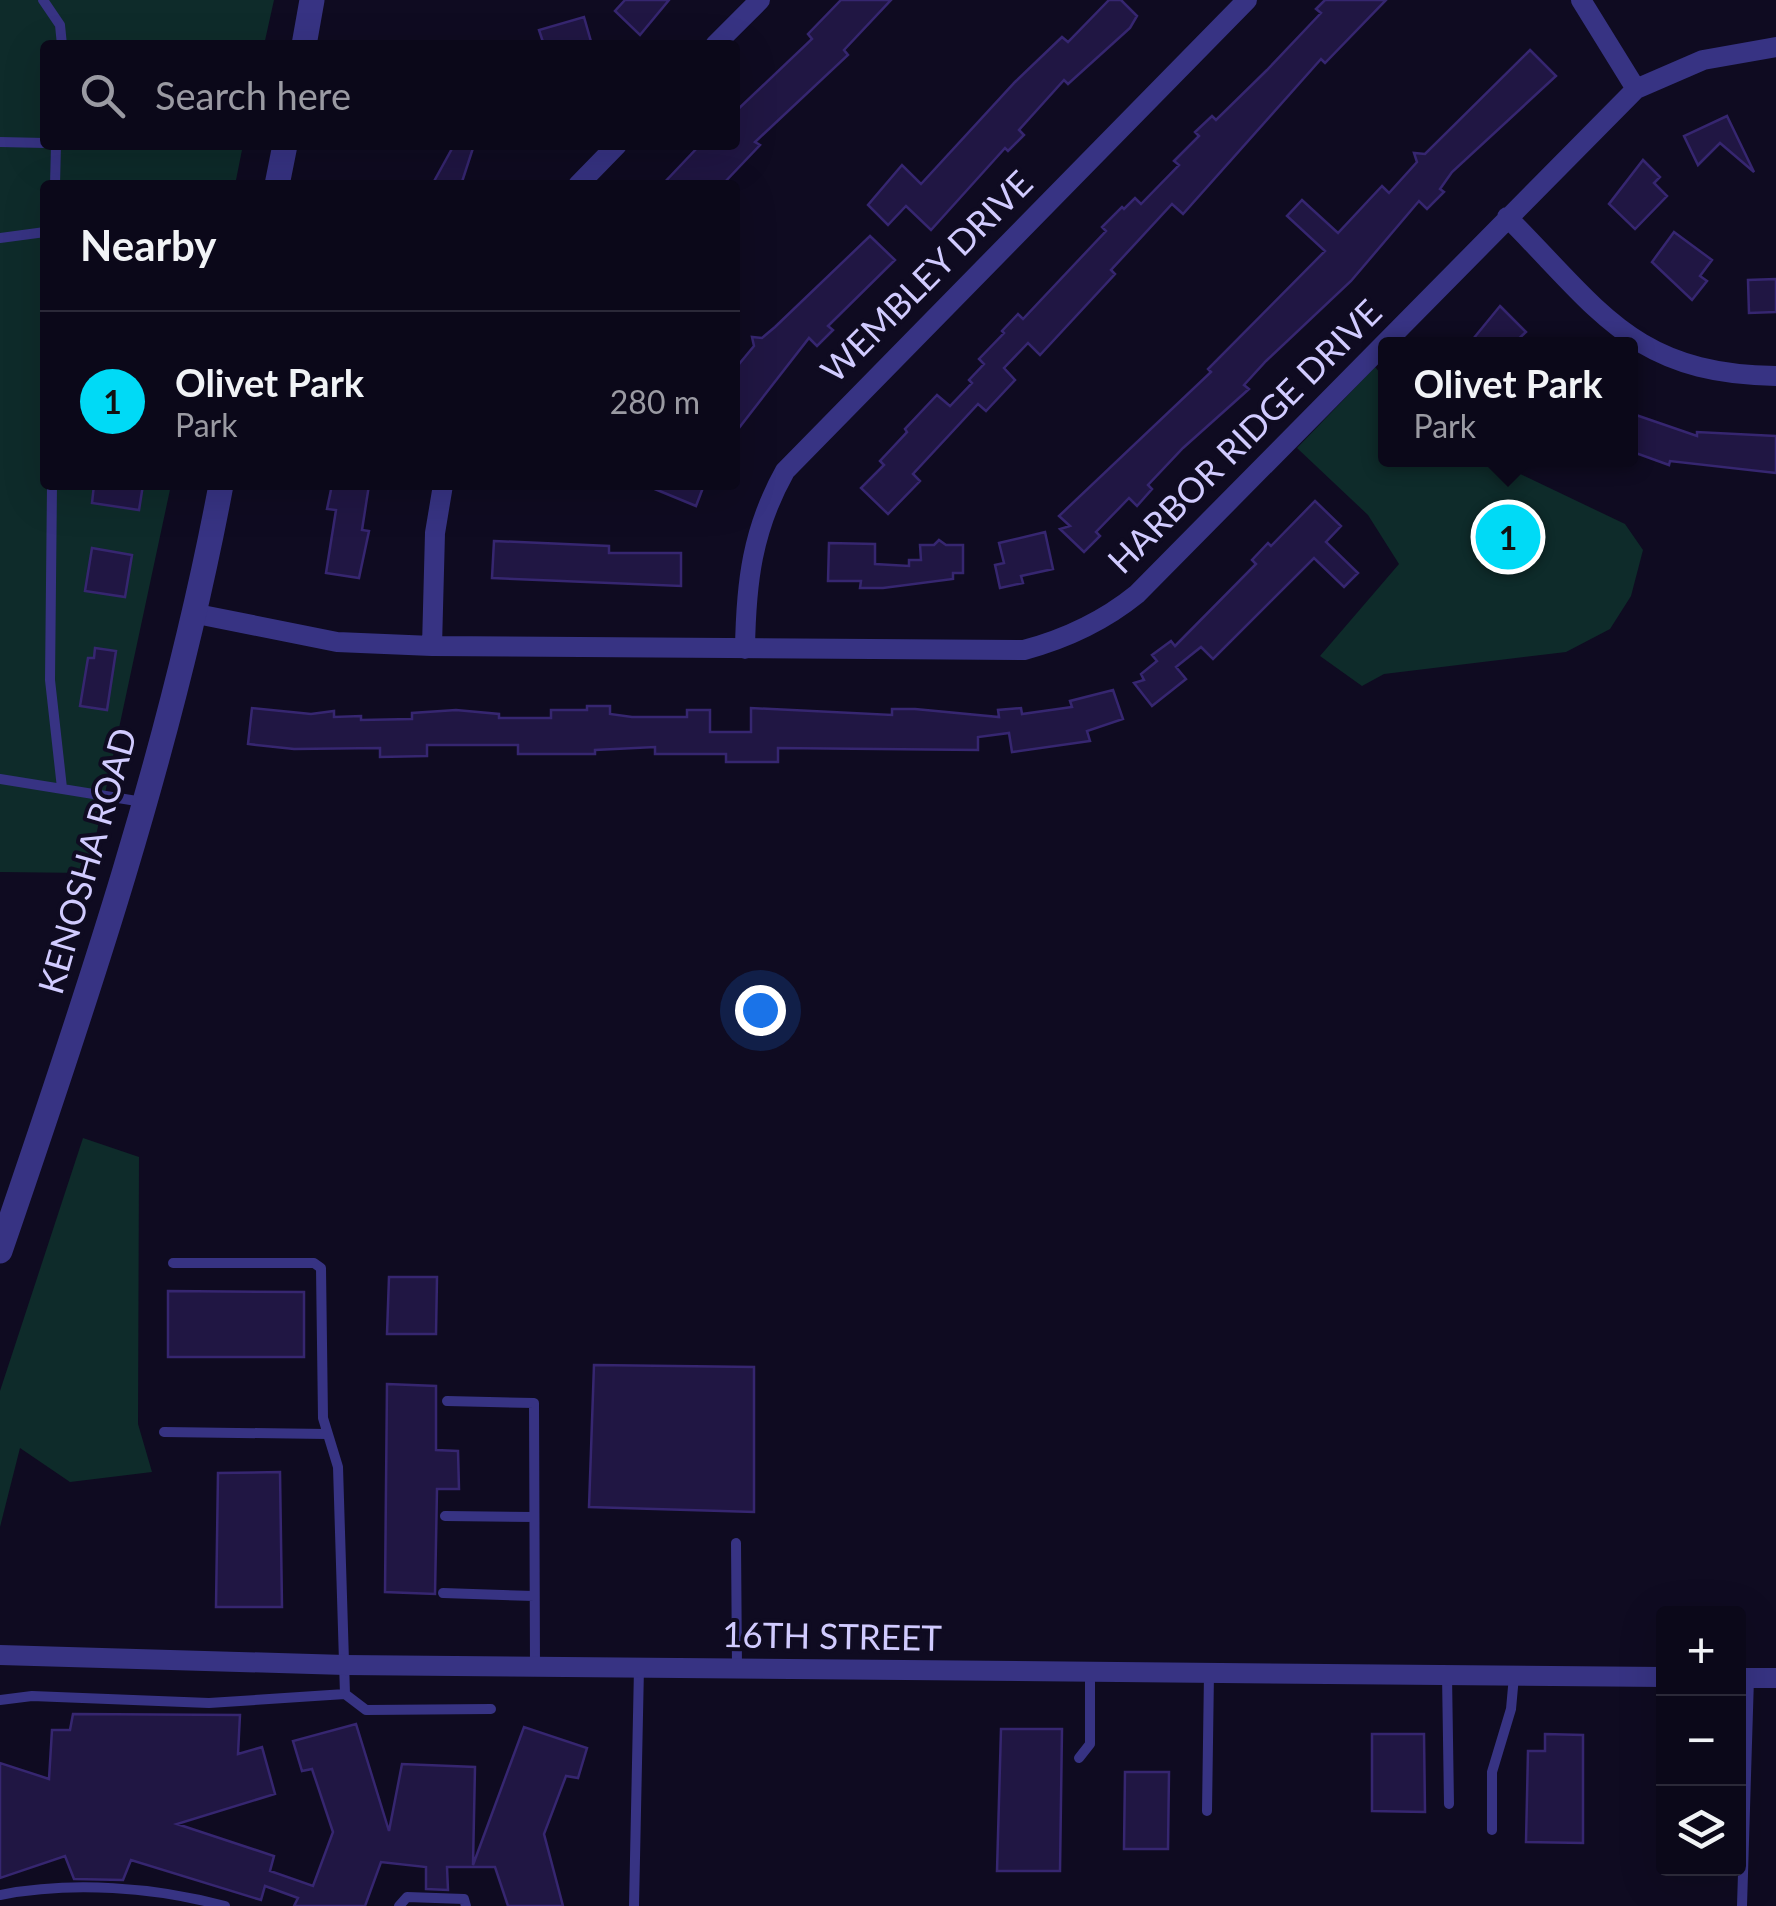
<!DOCTYPE html>
<html lang="en">
<head>
<meta charset="utf-8">
<style>
  :root { --surface:#0b0819; --page:#141122; --text:#f1f3f6; --muted:#9a9aa2; --line:#2b2938; --accent:#00daf6 }
  body { margin:0; font-family:Lato,sans-serif; background:var(--page); color:var(--text) }
  .controls { position:absolute; right:30px; bottom:30px; display:grid; overflow:hidden; border-radius:10px; box-shadow:0 10px 40px #0002 }
  .controls button { width:90px; height:90px; display:grid; place-items:center; padding:0; border:0; border-bottom:2px solid var(--line); background:var(--surface); color:var(--text); font:50px sans-serif }
  .you { position:absolute; left:760px; top:1010px; width:35px; height:35px; margin:-25px; border:8px solid #fff; border-radius:50%; background:#1a73e8; box-shadow:0 0 0 15px #1a73e833 }
  .badge { display:grid; place-items:center; width:65px; height:65px; border-radius:50%; background:var(--accent); color:#111; font-size:32px; font-weight:700 }
  .pin { position:absolute; translate:-50% -50%; border:5px solid #fff; box-shadow:0 2px 10px #0006 }
  .popup { position:absolute; left:1378px; top:337px; width:260px; height:130px; box-sizing:border-box; display:grid; place-content:center; border-radius:10px; background:var(--surface); filter:drop-shadow(0 2px 8px #0005); font-size:32px; white-space:nowrap; color:var(--muted) }
  .popup b { font-size:38px; color:var(--text) }
  .popup::after { content:''; position:absolute; left:50%; top:100%; margin-left:-20px; border:20px solid transparent; border-top-color:var(--surface) }
  .list { margin:0; padding:0; list-style:none }
  h2 { display:flex; justify-content:space-between; align-items:center; height:130px; margin:0; padding:0 40px; font-size:42px }
  h2 small { font-size:32px; font-weight:400; color:var(--muted) }
  .list li { display:grid; grid-template-columns:65px 1fr auto; gap:30px; align-items:center; box-sizing:border-box; height:180px; padding:0 40px; border-top:2px solid var(--line) }
  .list b { display:block; font-size:38px; white-space:nowrap }
  .list p { margin:0; font-size:32px; white-space:nowrap; color:var(--muted) }
  .list em { font-size:32px; font-style:normal; color:var(--muted) }
  .icon { flex:none; width:55px; height:55px; fill:none; stroke:currentColor; stroke-width:2; stroke-linecap:round; stroke-linejoin:round }
  .map { position:relative; flex:none; width:1776px; height:1906px; overflow:hidden }
  .search { position:absolute; background:var(--surface); box-shadow:0 10px 40px #0002; left:40px; top:40px; width:700px; height:110px; display:flex; align-items:center; gap:25px; box-sizing:border-box; padding:0 35px; border-radius:10px; color:var(--muted); font-size:38px }
  .panel { position:absolute; background:var(--surface); box-shadow:0 10px 40px #0002; left:40px; top:180px; width:700px; height:310px; border-radius:10px }
  .map>svg:first-child { display:block }
</style>
</head>
<body>
<div class="map">
<svg width="1776" height="1906" viewBox="0 0 1776 1906">
  <rect width="100%" height="100%" fill="#0f0b21"/>
  <path fill="#0e2b2a" d="M 0,0 L 274,0 L 264,45 L 45,45 L 45,145 L 243,145 L 235,185 L 45,185 L 45,485 L 171,485 L 88,873 L 0,872 Z
    M 1375,367 L 1385,378 L 1386,460 L 1491,460 L 1625,524 L 1643,550 L 1631,596 L 1610,629 L 1566,652 L 1384,674 L 1362,686 L 1320,656 L 1399,564 L 1368,515 L 1297,448 Z
    M 83,1138 L 139,1157 L 138,1424 L 152,1472 L 70,1482 L 20,1448 L 0,1527 L 0,1391 Z"/>
  <path fill="#201643" stroke="#362670" stroke-width="2.5" d="M 625,0 L 669,0 L 640,35 L 615,11 Z
    M 841,0 L 891,0 L 844,50 L 848,55 L 755,142 L 760,145 L 722,185 L 662,185 L 700,145 L 735,145 L 735,112 L 812,39 L 808,34 Z
    M 1109,0 L 1121,0 L 1137,16 L 1130,28 L 1068,84 L 1064,80 L 1019,130 L 1024,135 L 1008,151 L 1005,148 L 931,230 L 906,206 L 888,225 L 868,205 L 902,165 L 921,184 L 1015,82 L 1062,37 L 1068,42 Z
    M 1325,0 L 1386,0 L 1325,63 L 1321,59 L 1183,214 L 1172,204 L 1111,270 L 1115,274 L 1040,355 L 1028,343 L 1004,368 L 1015,380 L 986,411 L 978,404 L 913,474 L 920,481 L 888,514 L 861,488 L 884,465 L 880,461 L 907,432 L 905,429 L 937,395 L 950,406 L 972,383 L 969,380 L 984,364 L 979,359 L 1004,333 L 1002,331 L 1018,314 L 1023,319 L 1106,231 L 1102,227 L 1122,207 L 1124,209 L 1135,198 L 1141,204 L 1179,165 L 1174,161 L 1199,136 L 1195,132 L 1212,116 L 1216,120 L 1267,70 L 1321,13 L 1316,9 Z
    M 584,17 L 592,45 L 544,45 L 539,30 Z
    M 1530,50 L 1556,76 L 1452,172 L 1440,189 L 1444,192 L 1427,209 L 1419,201 L 1351,281 L 1266,361 L 1244,385 L 1249,389 L 1183,448 L 1148,485 L 1152,489 L 1137,506 L 1129,498 L 1096,532 L 1100,536 L 1084,552 L 1060,529 L 1070,526 L 1059,516 L 1211,372 L 1208,369 L 1325,251 L 1287,216 L 1302,200 L 1338,233 L 1382,186 L 1389,193 L 1417,162 L 1414,153 L 1425,154 Z
    M 1727,116 L 1754,172 L 1720,143 L 1698,165 L 1684,136 Z
    M 454,145 L 474,145 L 461,185 L 432,185 Z
    M 1643,160 L 1660,177 L 1654,183 L 1667,196 L 1635,229 L 1609,204 Z
    M 1674,232 L 1712,260 L 1700,276 L 1707,281 L 1692,300 L 1652,262 Z
    M 870,236 L 895,260 L 828,326 L 833,330 L 817,346 L 809,338 L 735,433 L 735,369 L 754,346 L 752,337 L 762,338 L 775,327 Z
    M 1776,279 L 1776,312 L 1749,313 L 1748,280 Z
    M 1500,306 L 1526,332 L 1513,344 L 1469,344 Z
    M 1636,415 L 1697,436 L 1697,432 L 1776,436 L 1776,473 L 1670,461 L 1669,465 L 1630,451 Z
    M 94,485 L 143,485 L 139,510 L 92,503 Z
    M 332,485 L 369,485 L 362,530 L 369,531 L 359,578 L 326,573 L 336,510 L 327,509 Z
    M 645,485 L 704,485 L 696,506 Z
    M 1315,501 L 1341,526 L 1326,542 L 1358,573 L 1344,587 L 1314,558 L 1213,659 L 1201,647 L 1176,667 L 1186,679 L 1152,706 L 1134,683 L 1144,680 L 1141,674 L 1157,661 L 1152,655 L 1171,641 L 1175,646 L 1256,564 L 1252,560 L 1268,543 L 1271,546 Z
    M 1045,532 L 1053,569 L 1021,576 L 1023,583 L 1000,588 L 995,565 L 1004,563 L 999,543 Z
    M 939,540 L 946,545 L 963,545 L 963,573 L 953,573 L 953,579 L 883,588 L 860,588 L 861,581 L 828,581 L 829,543 L 875,544 L 875,564 L 909,566 L 909,560 L 921,560 L 920,545 L 934,545 Z
    M 494,541 L 609,546 L 609,553 L 681,553 L 681,586 L 492,578 Z
    M 92,548 L 132,555 L 125,597 L 85,591 Z
    M 95,648 L 116,651 L 107,710 L 80,706 L 88,658 L 94,658 Z
    M 1113,690 L 1123,719 L 1087,731 L 1090,741 L 1012,752 L 1009,733 L 978,737 L 978,750 L 778,748 L 778,762 L 726,762 L 726,754 L 655,754 L 655,747 L 595,750 L 595,754 L 518,754 L 518,745 L 427,745 L 427,756 L 380,757 L 380,748 L 294,749 L 248,744 L 252,708 L 311,714 L 334,711 L 334,717 L 361,716 L 361,720 L 412,719 L 412,713 L 456,710 L 499,714 L 499,718 L 551,718 L 551,710 L 587,710 L 587,706 L 610,706 L 610,714 L 632,717 L 687,717 L 687,710 L 710,710 L 710,732 L 751,732 L 751,708 L 892,715 L 892,709 L 915,709 L 999,717 L 998,710 L 1021,708 L 1022,714 L 1072,707 L 1070,701 Z
    M 389,1277 L 437,1277 L 436,1334 L 387,1334 Z
    M 168,1291 L 304,1292 L 304,1357 L 168,1357 Z
    M 594,1365 L 754,1367 L 754,1512 L 589,1507 Z
    M 387,1384 L 436,1386 L 436,1450 L 458,1451 L 459,1489 L 437,1489 L 435,1594 L 385,1592 Z
    M 280,1472 L 282,1607 L 216,1607 L 218,1473 Z
    M 73,1714 L 240,1715 L 238,1754 L 262,1747 L 275,1794 L 177,1824 L 274,1856 L 270,1871 L 313,1886 L 333,1832 L 312,1769 L 302,1771 L 293,1741 L 356,1724 L 389,1831 L 402,1764 L 475,1767 L 473,1865 L 524,1727 L 587,1748 L 578,1778 L 566,1776 L 544,1834 L 563,1906 L 508,1906 L 495,1867 L 447,1867 L 448,1890 L 426,1889 L 426,1867 L 381,1862 L 365,1906 L 294,1906 L 298,1898 L 265,1886 L 261,1900 L 131,1860 L 123,1880 L 74,1879 L 65,1856 L 0,1878 L 0,1763 L 49,1779 L 52,1730 L 70,1730 Z
    M 1001,1729 L 1062,1729 L 1060,1871 L 997,1871 Z
    M 1372,1734 L 1424,1734 L 1425,1812 L 1372,1811 Z
    M 1545,1734 L 1583,1735 L 1583,1843 L 1526,1842 L 1528,1751 L 1545,1751 Z
    M 1125,1772 L 1169,1772 L 1168,1849 L 1124,1849 Z"/>
  <g fill="none" stroke-linecap="round" stroke-linejoin="round">
    <path stroke="#373383" stroke-width="10" d="M 43,0 L 60,25 L 62,45
      M 0,142 L 45,143
      M 55,185 L 56,145
      M 0,238 L 45,232
      M 52,485 L 50,680 L 62,788
      M 0,779 L 143,802
      M 173,1263 L 314,1263 L 321,1268 L 323,1418 L 338,1467 L 345,1694 L 366,1710 L 491,1709
      M 447,1401 L 534,1403 L 535,1667
      M 164,1432 L 327,1434
      M 445,1516 L 534,1517
      M 736,1543 L 737,1668
      M 443,1593 L 534,1596
      M 1447,1675 L 1449,1804
      M 0,1700 L 32,1696 L 209,1703 L 345,1694
      M 1079,1758 L 1090,1744 L 1090,1672
      M 1207,1811 L 1209,1673
      M 1492,1830 L 1492,1772 L 1511,1709 L 1514,1676
      M 0,1895 C 72,1881 154,1887 225,1906
      M 399,1906 L 407,1897 L 464,1899 L 466,1906
      M 634,1906 L 639,1668
      M 1742,1906 L 1749,1678"/>
    <path stroke="#373383" stroke-width="20" d="M 1581,0 L 1636,89
      M 715,45 L 760,0
      M 578,185 L 617,145
      M 1507,217 C 1600,310 1633,374 1776,376
      M 192,613 L 337,642 L 432,646 L 1024,650 C 1065,639 1105,620 1137,594 L 1636,89 L 1703,60 L 1776,47
      M 432,646 L 435,533 L 443,485
      M 745,649 C 746,583 752,530 785,471 L 1247,0
      M 0,1655 L 345,1665 L 1664,1677
      M 1738,1678 L 1776,1678"/>
    <path stroke="#373383" stroke-width="25" d="M 304,45 L 312,0
      M 277,185 L 285,145
      M 0,1251 C 86,1001 172,746 221,485"/>
  </g>
  <g text-anchor="middle" stroke-width="8" stroke-linejoin="round" paint-order="stroke">
    <g font-size="35" fill="#d1cbff" stroke="#0f0b21">
      <text transform="translate(927 277) rotate(-45)" y="12">WEMBLEY DRIVE</text>
      <text transform="translate(1245 437) rotate(-45)" y="12">HARBOR RIDGE DRIVE</text>
      <text transform="translate(88 861) rotate(-74)" y="12">KENOSHA ROAD</text>
      <text transform="translate(832 1637) rotate(1)" y="12">16TH STREET</text>
    </g>
  </g>
</svg>
<div class="controls">
<button>+</button>
<button>−</button>
<button><svg class="icon" aria-label="layers" viewBox="0 0 24 24"><path d="M12 4l9 5-9 5-9-5zM3 14l9 5 9-5"/></svg></button>
</div>
<div class="you"></div>
<div class="pin badge" style="left:1508px;top:537px">1</div>
<div class="popup"><b>Olivet Park</b>Park</div>
<div class="search"><svg class="icon" aria-label="search" viewBox="0 0 24 24"><circle cx="10" cy="10" r="6"/><path d="M15 15l6 6"/></svg>Search here</div>
<section class="panel">
<h2>Nearby<small></small></h2>
<ul class="list">
<li><span class="badge">1</span><div><b>Olivet Park</b><p>Park</p></div><em>280 m</em></li>
</ul>
</section>
</div>
</body>
</html>
